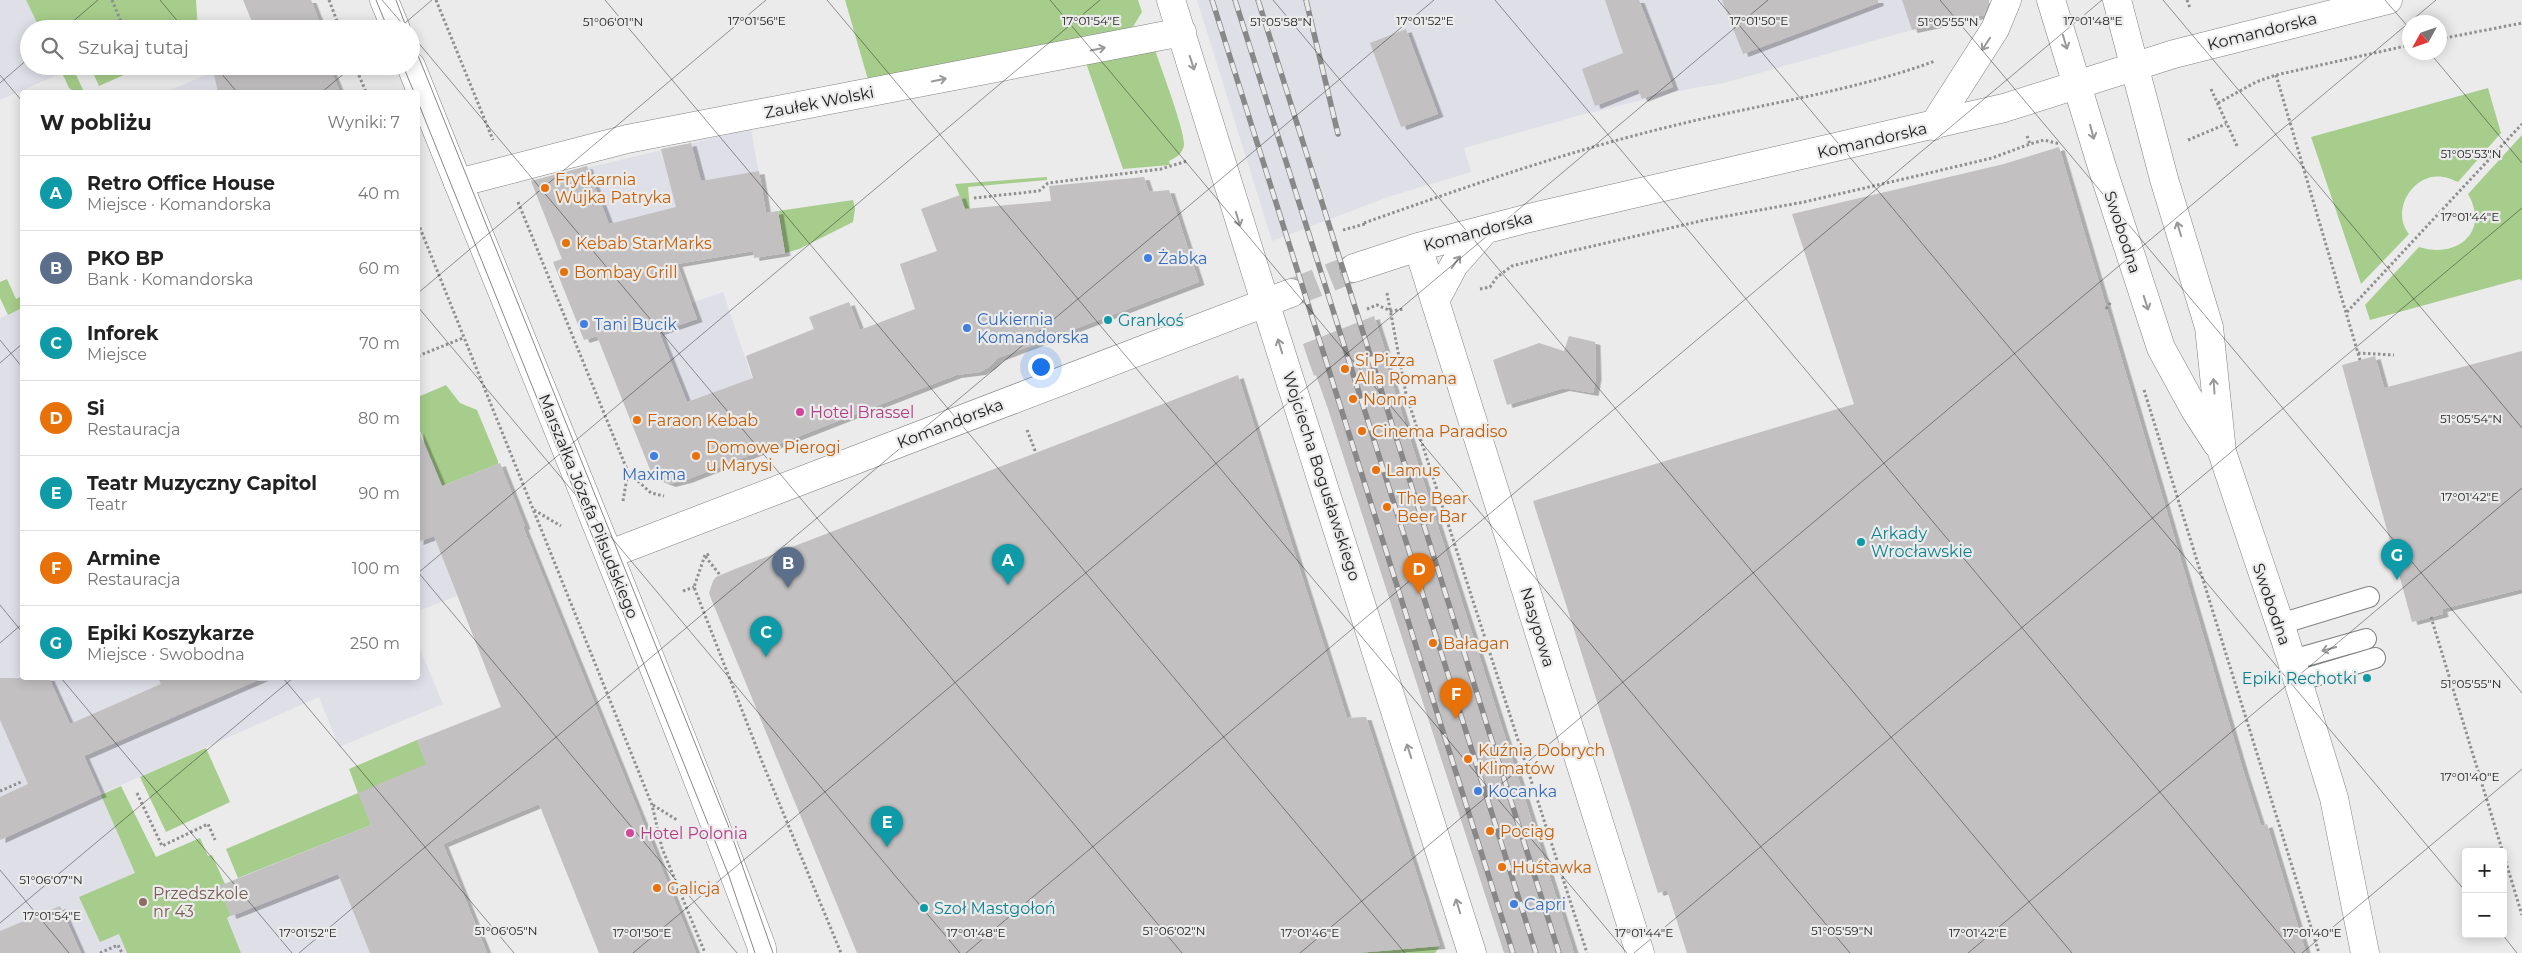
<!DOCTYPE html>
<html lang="pl">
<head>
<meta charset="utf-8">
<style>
  :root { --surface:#fff; --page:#f6f6f6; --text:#222; --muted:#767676; --line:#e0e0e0; --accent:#b45309 }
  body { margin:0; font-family:Montserrat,sans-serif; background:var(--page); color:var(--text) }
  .controls { position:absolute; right:15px; bottom:15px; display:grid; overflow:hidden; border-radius:5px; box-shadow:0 2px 12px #0003 }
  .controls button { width:45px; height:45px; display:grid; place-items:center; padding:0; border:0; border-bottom:1px solid var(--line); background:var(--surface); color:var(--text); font:25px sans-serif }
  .compass { position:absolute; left:2402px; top:15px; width:45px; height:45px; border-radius:50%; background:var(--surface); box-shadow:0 2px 12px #0003; rotate:230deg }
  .you { position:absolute; left:1040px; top:366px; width:18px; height:18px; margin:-12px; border:4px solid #fff; border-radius:50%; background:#1a73e8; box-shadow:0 0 0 8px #1a73e833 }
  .badge { display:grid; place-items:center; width:32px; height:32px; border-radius:50%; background:var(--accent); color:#fff; font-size:16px; font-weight:700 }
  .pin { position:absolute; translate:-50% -41px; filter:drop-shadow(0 1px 2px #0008) }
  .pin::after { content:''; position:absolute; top:26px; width:18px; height:15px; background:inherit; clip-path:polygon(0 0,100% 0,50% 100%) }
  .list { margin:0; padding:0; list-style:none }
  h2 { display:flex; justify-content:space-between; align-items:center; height:65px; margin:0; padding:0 20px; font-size:21px }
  h2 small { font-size:16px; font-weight:400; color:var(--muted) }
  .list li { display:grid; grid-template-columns:32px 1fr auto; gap:15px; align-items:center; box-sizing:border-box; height:75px; padding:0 20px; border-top:1px solid var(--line) }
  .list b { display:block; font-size:19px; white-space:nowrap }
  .list p { margin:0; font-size:16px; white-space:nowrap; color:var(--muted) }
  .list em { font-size:16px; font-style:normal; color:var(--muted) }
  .icon { flex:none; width:28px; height:28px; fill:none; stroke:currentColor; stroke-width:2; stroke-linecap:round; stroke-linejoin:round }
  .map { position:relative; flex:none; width:2522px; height:953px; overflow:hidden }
  .search { position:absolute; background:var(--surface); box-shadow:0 2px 12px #0003; left:20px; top:20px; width:400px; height:55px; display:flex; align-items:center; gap:12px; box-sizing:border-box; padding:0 18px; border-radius:28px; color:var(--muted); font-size:19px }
  .panel { position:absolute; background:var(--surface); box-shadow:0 2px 12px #0003; left:20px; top:90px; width:400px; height:590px; border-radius:5px }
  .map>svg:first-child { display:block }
</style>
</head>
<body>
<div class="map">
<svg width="2522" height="953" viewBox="0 0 2522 953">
  <defs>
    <filter id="shadow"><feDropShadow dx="5.5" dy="3" stdDeviation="0" flood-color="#0004"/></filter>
  </defs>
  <rect width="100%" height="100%" fill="#ebebec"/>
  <path fill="#dfdfe8" d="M 0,0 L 26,0 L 40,29 L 29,29 L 29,66 L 59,66 L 62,73 L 0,100 Z
    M 1197,0 L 1969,0 L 1960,17 L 1960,20 L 1912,30 L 1724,83 L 1688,89 L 1581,115 L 1464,148 L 1471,172 L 1391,196 L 1272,241 Z
    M 226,66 L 329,66 L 340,92 L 166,92 Z
    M 751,129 L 766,213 L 616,244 L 562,259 L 531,181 Z
    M 723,292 L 775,446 L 679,483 L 670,484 L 656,478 L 653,471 L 651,472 L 597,336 Z
    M 22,308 L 22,678 L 418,678 L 418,644 L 443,704 L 339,747 L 319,697 L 101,794 L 135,873 L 212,889 L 356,830 L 406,953 L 0,953 L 0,318 Z
    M 418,426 L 442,486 L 502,467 L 525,526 L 444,562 L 457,596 L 418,611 Z"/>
  <path fill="#a6cd8b" d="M 26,0 L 196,0 L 198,29 L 40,29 Z
    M 845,0 L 1138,0 L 1142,12 L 1131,30 L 869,83 Z
    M 1155,50 C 1161,68 1185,131 1184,145 C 1183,153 1176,158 1169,161 L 1170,165 L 1123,169 L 1086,63 Z
    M 59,66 L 72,66 L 84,92 L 75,92 L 69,88 Z
    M 90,66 L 144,66 L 99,86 Z
    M 2488,88 L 2501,133 L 2458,182 C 2453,180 2447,177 2443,177 C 2413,172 2390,211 2409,234 L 2361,284 L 2311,137 Z
    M 2522,135 L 2522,281 L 2520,279 L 2370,320 L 2365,305 L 2419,247 C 2457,259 2490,232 2468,194 Z
    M 1047,177 L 1047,180 L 968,187 L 970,209 L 965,209 L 955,184 Z
    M 853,200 L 855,209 L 853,222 L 799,249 L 785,253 L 778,211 Z
    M 7,279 L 16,299 L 22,296 L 22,308 L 8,315 L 0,298 L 0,282 Z
    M 446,385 L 460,403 L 477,410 L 498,461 L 498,464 L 442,486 L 418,426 L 418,397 Z
    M 417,740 L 439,796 L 359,793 L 371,825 L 238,878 L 226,849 L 358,793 L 349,769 Z
    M 206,748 L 230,802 L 166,832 L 140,777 Z
    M 121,786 L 156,857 L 200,838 L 208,856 L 212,855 L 225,884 L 219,887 L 231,915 L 227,918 L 241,953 L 127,953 L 119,934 L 100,942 L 79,897 L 135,873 L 101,795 Z
    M 1440,946 L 1435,953 L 1357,953 Z"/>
  <path fill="#c2c0c1" filter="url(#shadow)" d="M 243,0 L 311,0 L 322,29 L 255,29 Z
    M 1605,0 L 1639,0 L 1673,87 L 1642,99 L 1638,89 L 1595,106 L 1582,69 L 1623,53 Z
    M 1722,0 L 1878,0 L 1878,3 L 1743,54 Z
    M 1902,0 L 1989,0 L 1989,2 L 1984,15 L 1912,30 Z
    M 1406,29 L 1438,114 L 1401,127 L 1370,43 Z
    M 222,66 L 329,66 L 340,92 L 218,92 L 213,70 Z
    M 691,143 L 701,181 L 759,171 L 766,213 L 778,211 L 785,253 L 754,258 L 753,251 L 677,264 L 697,319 L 659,332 L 687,402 L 753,378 L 746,356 L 814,329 L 809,317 L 849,302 L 860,330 L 915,309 L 900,264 L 937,251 L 921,209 L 960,195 L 965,209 L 1051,201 L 1049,186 L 1144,177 L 1149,192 L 1169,190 L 1199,282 L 998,358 L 990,366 L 980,372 L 956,375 L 686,480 L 670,484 L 653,477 L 597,336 L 584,340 L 553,262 L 562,259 L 531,181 L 587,166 L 609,224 L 676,207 L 661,149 Z
    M 2059,147 L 2243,770 L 2261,826 L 2267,824 L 2306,953 L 1687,953 L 1667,890 L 1658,893 L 1533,501 L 1854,404 L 1792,214 L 2004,164 Z
    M 1374,316 L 1385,350 L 1382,351 L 1574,953 L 1504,953 L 1328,409 L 1316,375 L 1314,376 L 1309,362 L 1303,344 Z
    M 1569,336 L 1595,342 L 1596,377 L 1593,393 L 1564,388 L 1507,405 L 1493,360 L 1539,343 L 1564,351 Z
    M 2522,351 L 2522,589 L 2442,609 L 2443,614 L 2412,622 L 2342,365 L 2375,356 L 2384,388 Z
    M 1238,375 L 1347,718 L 1366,717 L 1440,946 L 1357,953 L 857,953 L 712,601 L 709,593 L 713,581 L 716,577 L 735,569 Z
    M 418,430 L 442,486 L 500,463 L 525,526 L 523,527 L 696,953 L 599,953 L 539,804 L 443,844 L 487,953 L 370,953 L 338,874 L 231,916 L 219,886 L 371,825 L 358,793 L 426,764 L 417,740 L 501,707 L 434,536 L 418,542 Z
    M 0,678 L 49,678 L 70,724 L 161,684 L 158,678 L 263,678 L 84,756 L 101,794 L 0,840 L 0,797 L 28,784 L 0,720 Z
    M 60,906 L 81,953 L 0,953 L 0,931 Z"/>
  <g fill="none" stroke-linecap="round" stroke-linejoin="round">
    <path stroke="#c2c2c3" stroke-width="28" stroke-dasharray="28 14" stroke-linecap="butt" d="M 1291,293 L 1354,268"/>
    <g stroke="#808081" stroke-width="22">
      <path id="service" d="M 2280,624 L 2369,597
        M 2292,660 L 2366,639
        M 2298,681 L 2375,658"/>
    </g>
    <g stroke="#808081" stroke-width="29">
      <path id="pedestrian" d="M 1265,302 L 1472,953"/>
    </g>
    <g stroke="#808081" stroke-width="29">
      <path id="minor" d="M 1171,0 L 1265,302
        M 1933,126 L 1995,29 L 2007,0
        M 458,183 L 627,139 L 1182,32
        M 1418,247 L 1640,953
        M 1354,268 L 1418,247 L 1529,218 L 2004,108 L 2174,54 L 2388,0
        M 1435,301 L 1454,265 L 1485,230
        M 610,554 L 1291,293"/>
    </g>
    <g stroke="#808081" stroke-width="29">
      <path id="tertiary" d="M 384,0 L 396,29
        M 2051,0 L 2102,167 L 2161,348 L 2195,410 L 2217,444
        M 2117,0 L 2164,179 L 2209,327 L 2222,452 L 2285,639 L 2334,798 L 2365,953
        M 411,66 C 529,360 651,651 762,948 L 762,953"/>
    </g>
    <path stroke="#909091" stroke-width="3" stroke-dasharray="2.5 2.5" stroke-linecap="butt" d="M 112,0 L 124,29
      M 329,0 L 340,29
      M 436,0 L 493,140
      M 2187,0 L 2190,8
      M 2440,39 L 2522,23
      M 141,66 L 144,74
      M 355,66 L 366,92
      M 2276,75 L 2360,360
      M 2211,89 L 2238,148
      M 2218,103 L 2256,82 L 2276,75 L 2410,45
      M 2027,136 L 2030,144 L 2044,140 L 2060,144
      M 2188,140 L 2226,124
      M 974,198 L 1039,191 L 1048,183 L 1161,169 L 1187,161
      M 518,202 L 628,472 L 651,493 L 664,496
      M 418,223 L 652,805 L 662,848 L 705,953
      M 1364,223 C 1463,188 1562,153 1664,128 C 1754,105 1848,93 1935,61
      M 1343,230 L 1365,224
      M 1480,289 L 1490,287 L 1497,277 L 1512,266 L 1567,252 L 1705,220 L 1804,202 L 1908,178 L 1992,158 L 2030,144
      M 1387,293 L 1406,394 L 1587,953
      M 1367,309 L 1377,305 L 1391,311 L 1404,309
      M 2106,309 L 2111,302
      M 2347,312 L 2522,124
      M 2358,353 L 2394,355
      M 418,356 L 463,338
      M 2144,390 L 2319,953
      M 1027,430 L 1036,453
      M 623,501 L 628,472
      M 534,510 L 561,526
      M 709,554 L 705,556 L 720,575
      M 705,555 L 694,587 L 763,764 L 841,953
      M 683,591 L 694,587
      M 2431,617 L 2522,915
      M 0,791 L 23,781
      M 137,793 L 162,846 L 208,824 L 215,840
      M 653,805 L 677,820
      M 100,953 L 118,945 L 122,953"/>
    <use href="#service" stroke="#fff" stroke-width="20"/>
    <use href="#pedestrian" stroke="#fff" stroke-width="28"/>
    <use href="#minor" stroke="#fff" stroke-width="28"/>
    <use href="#tertiary" stroke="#fff" stroke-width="28"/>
    <path stroke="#888889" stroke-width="1" d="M 376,0 L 388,29
      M 396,0 L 407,29
      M 411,38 L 728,825 L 773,953
      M 403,66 L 414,92
      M 418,102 L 729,876 L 755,953"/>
    <g stroke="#888889" stroke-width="5.5">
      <path id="rail" d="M 1212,0 L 1513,953
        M 1235,0 L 1536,953
        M 1258,0 L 1559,953
        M 1306,0 L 1338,134"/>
    </g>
    <use href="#rail" stroke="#ebebec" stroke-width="4" stroke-dasharray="11" stroke-linecap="butt"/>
  </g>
  <defs><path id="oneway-shaft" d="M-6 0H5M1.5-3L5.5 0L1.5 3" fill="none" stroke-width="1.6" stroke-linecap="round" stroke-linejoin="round" transform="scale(1.25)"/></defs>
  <g stroke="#999">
    <use href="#oneway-shaft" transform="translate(2065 42) rotate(73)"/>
    <use href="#oneway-shaft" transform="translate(1986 44) rotate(123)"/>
    <use href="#oneway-shaft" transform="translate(1098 49) rotate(-11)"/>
    <use href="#oneway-shaft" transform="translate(1192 63) rotate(72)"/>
    <use href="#oneway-shaft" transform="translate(939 80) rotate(-11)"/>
    <use href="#oneway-shaft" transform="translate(2092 132) rotate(75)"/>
    <use href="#oneway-shaft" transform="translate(1238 219) rotate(73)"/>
    <use href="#oneway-shaft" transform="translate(2179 229) rotate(-107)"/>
    <use href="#oneway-shaft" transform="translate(1456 262) rotate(-54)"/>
    <use href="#oneway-shaft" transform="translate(2146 303) rotate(72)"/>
    <use href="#oneway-shaft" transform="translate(1280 346) rotate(-107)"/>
    <use href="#oneway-shaft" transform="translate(2214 386) rotate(-94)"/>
    <use href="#oneway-shaft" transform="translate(2329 649) rotate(164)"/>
    <use href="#oneway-shaft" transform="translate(1409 751) rotate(-108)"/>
    <use href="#oneway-shaft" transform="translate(1458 906) rotate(-107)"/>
  </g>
  <path fill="none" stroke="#1c1c1d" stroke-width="1" stroke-opacity="0.45" d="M 160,0 L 184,29M 382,0 L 407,29M 605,0 L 1405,953M 827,0 L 1627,953M 1050,0 L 1850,953M 1273,0 L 2072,953M 1495,0 L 2295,953M 1718,0 L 2466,892M 1940,0 L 2522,693M 2163,0 L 2522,428M 2385,0 L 2410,29M 64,29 L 98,0M 398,29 L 432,0M 411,34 L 1182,953M 2429,52 L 2522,163M 215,66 L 237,92M 0,75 L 22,101M 0,83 L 29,58M 322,92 L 353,66M 418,293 L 766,0M 418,307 L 960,953M 0,340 L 22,367M 0,363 L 22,344M 418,572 L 737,953M 418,573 L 1100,0M 0,605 L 22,632M 0,643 L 22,624M 61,678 L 292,953M 283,678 L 514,953M 0,870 L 69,953M 0,923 L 293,678M 2502,934 L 2517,953M 299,953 L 1434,0M 633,953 L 1768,0M 966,953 L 2102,0M 1300,953 L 2436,0M 1634,953 L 2522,208M 1968,953 L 2522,488M 2302,953 L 2522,769"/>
  <g fill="#e8710a" stroke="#ebebec" stroke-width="2">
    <circle cx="545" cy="188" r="5"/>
    <circle cx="566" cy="243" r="5"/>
    <circle cx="564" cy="272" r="5"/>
    <circle cx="1345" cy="369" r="5"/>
    <circle cx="1353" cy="399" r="5"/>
    <circle cx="637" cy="420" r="5"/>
    <circle cx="1362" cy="431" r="5"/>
    <circle cx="696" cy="456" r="5"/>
    <circle cx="1376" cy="470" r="5"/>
    <circle cx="1387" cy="507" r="5"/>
    <circle cx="1433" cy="643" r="5"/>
    <circle cx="1468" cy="759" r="5"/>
    <circle cx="1490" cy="831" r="5"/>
    <circle cx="1502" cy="867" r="5"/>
    <circle cx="657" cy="888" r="5"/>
  </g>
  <g fill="#3f7fe0" stroke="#ebebec" stroke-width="2">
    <circle cx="1148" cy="258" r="5"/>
    <circle cx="584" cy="324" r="5"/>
    <circle cx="967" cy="328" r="5"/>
    <circle cx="654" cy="456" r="5"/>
    <circle cx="1478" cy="791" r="5"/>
    <circle cx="1514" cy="904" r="5"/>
  </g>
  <g fill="#0f9aa8" stroke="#ebebec" stroke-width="2">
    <circle cx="1108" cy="320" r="5"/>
    <circle cx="1861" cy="542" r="5"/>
    <circle cx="2367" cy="678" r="5"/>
    <circle cx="924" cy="908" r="5"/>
  </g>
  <g fill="#d1479c" stroke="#ebebec" stroke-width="2">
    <circle cx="800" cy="412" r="5"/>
    <circle cx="630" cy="833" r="5"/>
  </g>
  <circle fill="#8d6e63" stroke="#ebebec" stroke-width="2" cx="143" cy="902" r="5"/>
  <g text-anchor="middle" stroke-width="4.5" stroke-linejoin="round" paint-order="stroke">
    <g font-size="16" fill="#1c1c1d" stroke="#ebebec">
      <text transform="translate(2262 31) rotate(-14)" y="6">Komandorska</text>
      <text transform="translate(819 102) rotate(-11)" y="6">Zaułek Wolski</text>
      <text transform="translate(1872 140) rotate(-13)" y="6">Komandorska</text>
      <text transform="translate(1478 231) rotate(-15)" y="6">Komandorska</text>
      <text transform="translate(2123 232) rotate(72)" y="6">Swobodna</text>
      <text transform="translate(950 423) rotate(-21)" y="6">Komandorska</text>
      <text transform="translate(1322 476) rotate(72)" y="6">Wojciecha Bogusławskiego</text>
      <text transform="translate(589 506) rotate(68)" y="6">Marszałka Józefa Piłsudskiego</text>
      <text transform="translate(2272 604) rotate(71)" y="6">Swobodna</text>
      <text transform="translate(1538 627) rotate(73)" y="6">Nasypowa</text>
    </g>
    <g font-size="16" fill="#c56008" stroke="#ebebec" text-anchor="start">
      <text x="555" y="185">Frytkarnia<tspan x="555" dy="18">Wujka Patryka</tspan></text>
      <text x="576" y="249">Kebab StarMarks</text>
      <text x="574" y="278">Bombay Grill</text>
      <text x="1355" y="366">Si Pizza<tspan x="1355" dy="18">Alla Romana</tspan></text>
      <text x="1363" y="405">Nonna</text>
      <text x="647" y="426">Faraon Kebab</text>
      <text x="1372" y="437">Cinema Paradiso</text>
      <text x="706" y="453">Domowe Pierogi<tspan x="706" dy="18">u Marysi</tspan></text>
      <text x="1386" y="476">Lamus</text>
      <text x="1397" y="504">The Bear<tspan x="1397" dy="18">Beer Bar</tspan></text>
      <text x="1443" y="649">Bałagan</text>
      <text x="1478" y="756">Kuźnia Dobrych<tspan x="1478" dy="18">Klimatów</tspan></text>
      <text x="1500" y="837">Pociąg</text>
      <text x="1512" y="873">Huśtawka</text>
      <text x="667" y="894">Galicja</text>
    </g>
    <g font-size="16" fill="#366cbe" stroke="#ebebec" text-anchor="start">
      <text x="1158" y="264">Żabka</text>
      <text x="977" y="325">Cukiernia<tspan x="977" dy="18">Komandorska</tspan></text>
      <text x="594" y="330">Tani Bucik</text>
      <text x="654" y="480" text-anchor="middle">Maxima</text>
      <text x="1488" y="797">Kocanka</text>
      <text x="1524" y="910">Capri</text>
    </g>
    <g font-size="16" fill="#0d838f" stroke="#ebebec" text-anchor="start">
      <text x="1118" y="326">Grankoś</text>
      <text x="1871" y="539">Arkady<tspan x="1871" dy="18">Wrocławskie</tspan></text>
      <text x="2357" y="684" text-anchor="end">Epiki Rechotki</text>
      <text x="934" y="914">Szoł Mastgołoń</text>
    </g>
    <g font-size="16" fill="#b23c85" stroke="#ebebec" text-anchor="start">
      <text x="810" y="418">Hotel Brassel</text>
      <text x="640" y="839">Hotel Polonia</text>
    </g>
    <g font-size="16" fill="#785e54" stroke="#ebebec" text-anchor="start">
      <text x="153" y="899">Przedszkole<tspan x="153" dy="18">nr 43</tspan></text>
    </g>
  </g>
  <g font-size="12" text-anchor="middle" fill="#1c1c1d" stroke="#ebebec" stroke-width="4.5" stroke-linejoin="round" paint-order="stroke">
    <text x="1091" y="25">17°01'54"E</text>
    <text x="757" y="25">17°01'56"E</text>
    <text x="1425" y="25">17°01'52"E</text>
    <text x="1759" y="25">17°01'50"E</text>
    <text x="2093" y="25">17°01'48"E</text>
    <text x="613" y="26">51°06'01"N</text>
    <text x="1281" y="26">51°05'58"N</text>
    <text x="1948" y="26">51°05'55"N</text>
    <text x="2471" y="158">51°05'53"N</text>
    <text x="2470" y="221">17°01'44"E</text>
    <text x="2471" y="423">51°05'54"N</text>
    <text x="2470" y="501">17°01'42"E</text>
    <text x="2471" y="688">51°05'55"N</text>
    <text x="2470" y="781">17°01'40"E</text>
    <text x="51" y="884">51°06'07"N</text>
    <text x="52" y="920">17°01'54"E</text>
    <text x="506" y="935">51°06'05"N</text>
    <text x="1174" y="935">51°06'02"N</text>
    <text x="1842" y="935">51°05'59"N</text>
    <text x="308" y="937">17°01'52"E</text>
    <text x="642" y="937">17°01'50"E</text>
    <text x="976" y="937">17°01'48"E</text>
    <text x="1310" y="937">17°01'46"E</text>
    <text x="1644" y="937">17°01'44"E</text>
    <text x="1978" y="937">17°01'42"E</text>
    <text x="2312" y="937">17°01'40"E</text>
  </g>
</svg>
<div class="controls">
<button>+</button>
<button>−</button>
</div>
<svg class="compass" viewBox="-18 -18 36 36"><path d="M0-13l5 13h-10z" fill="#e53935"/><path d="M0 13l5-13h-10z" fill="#767676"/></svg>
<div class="you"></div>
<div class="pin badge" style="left:1008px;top:585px;background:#0f9aa8">A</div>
<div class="pin badge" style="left:788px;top:588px;background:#5c6f8a">B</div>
<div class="pin badge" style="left:766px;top:657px;background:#0f9aa8">C</div>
<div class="pin badge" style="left:1419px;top:594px;background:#e8710a">D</div>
<div class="pin badge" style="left:887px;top:847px;background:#0f9aa8">E</div>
<div class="pin badge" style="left:1456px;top:719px;background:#e8710a">F</div>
<div class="pin badge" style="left:2397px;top:580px;background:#0f9aa8">G</div>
<div class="search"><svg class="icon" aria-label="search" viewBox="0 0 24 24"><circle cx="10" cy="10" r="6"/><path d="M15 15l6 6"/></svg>Szukaj tutaj</div>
<section class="panel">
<h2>W pobliżu<small>Wyniki: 7</small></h2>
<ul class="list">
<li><span class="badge" style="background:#0f9aa8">A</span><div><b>Retro Office House</b><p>Miejsce · Komandorska</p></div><em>40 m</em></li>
<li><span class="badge" style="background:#5c6f8a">B</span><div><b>PKO BP</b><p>Bank · Komandorska</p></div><em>60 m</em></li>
<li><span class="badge" style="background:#0f9aa8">C</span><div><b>Inforek</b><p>Miejsce</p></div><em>70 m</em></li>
<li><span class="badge" style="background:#e8710a">D</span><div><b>Si</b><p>Restauracja</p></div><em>80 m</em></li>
<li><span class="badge" style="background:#0f9aa8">E</span><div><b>Teatr Muzyczny Capitol</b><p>Teatr</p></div><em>90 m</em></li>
<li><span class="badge" style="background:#e8710a">F</span><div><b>Armine</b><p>Restauracja</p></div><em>100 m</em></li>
<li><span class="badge" style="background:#0f9aa8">G</span><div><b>Epiki Koszykarze</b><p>Miejsce · Swobodna</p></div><em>250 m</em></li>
</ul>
</section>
</div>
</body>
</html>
